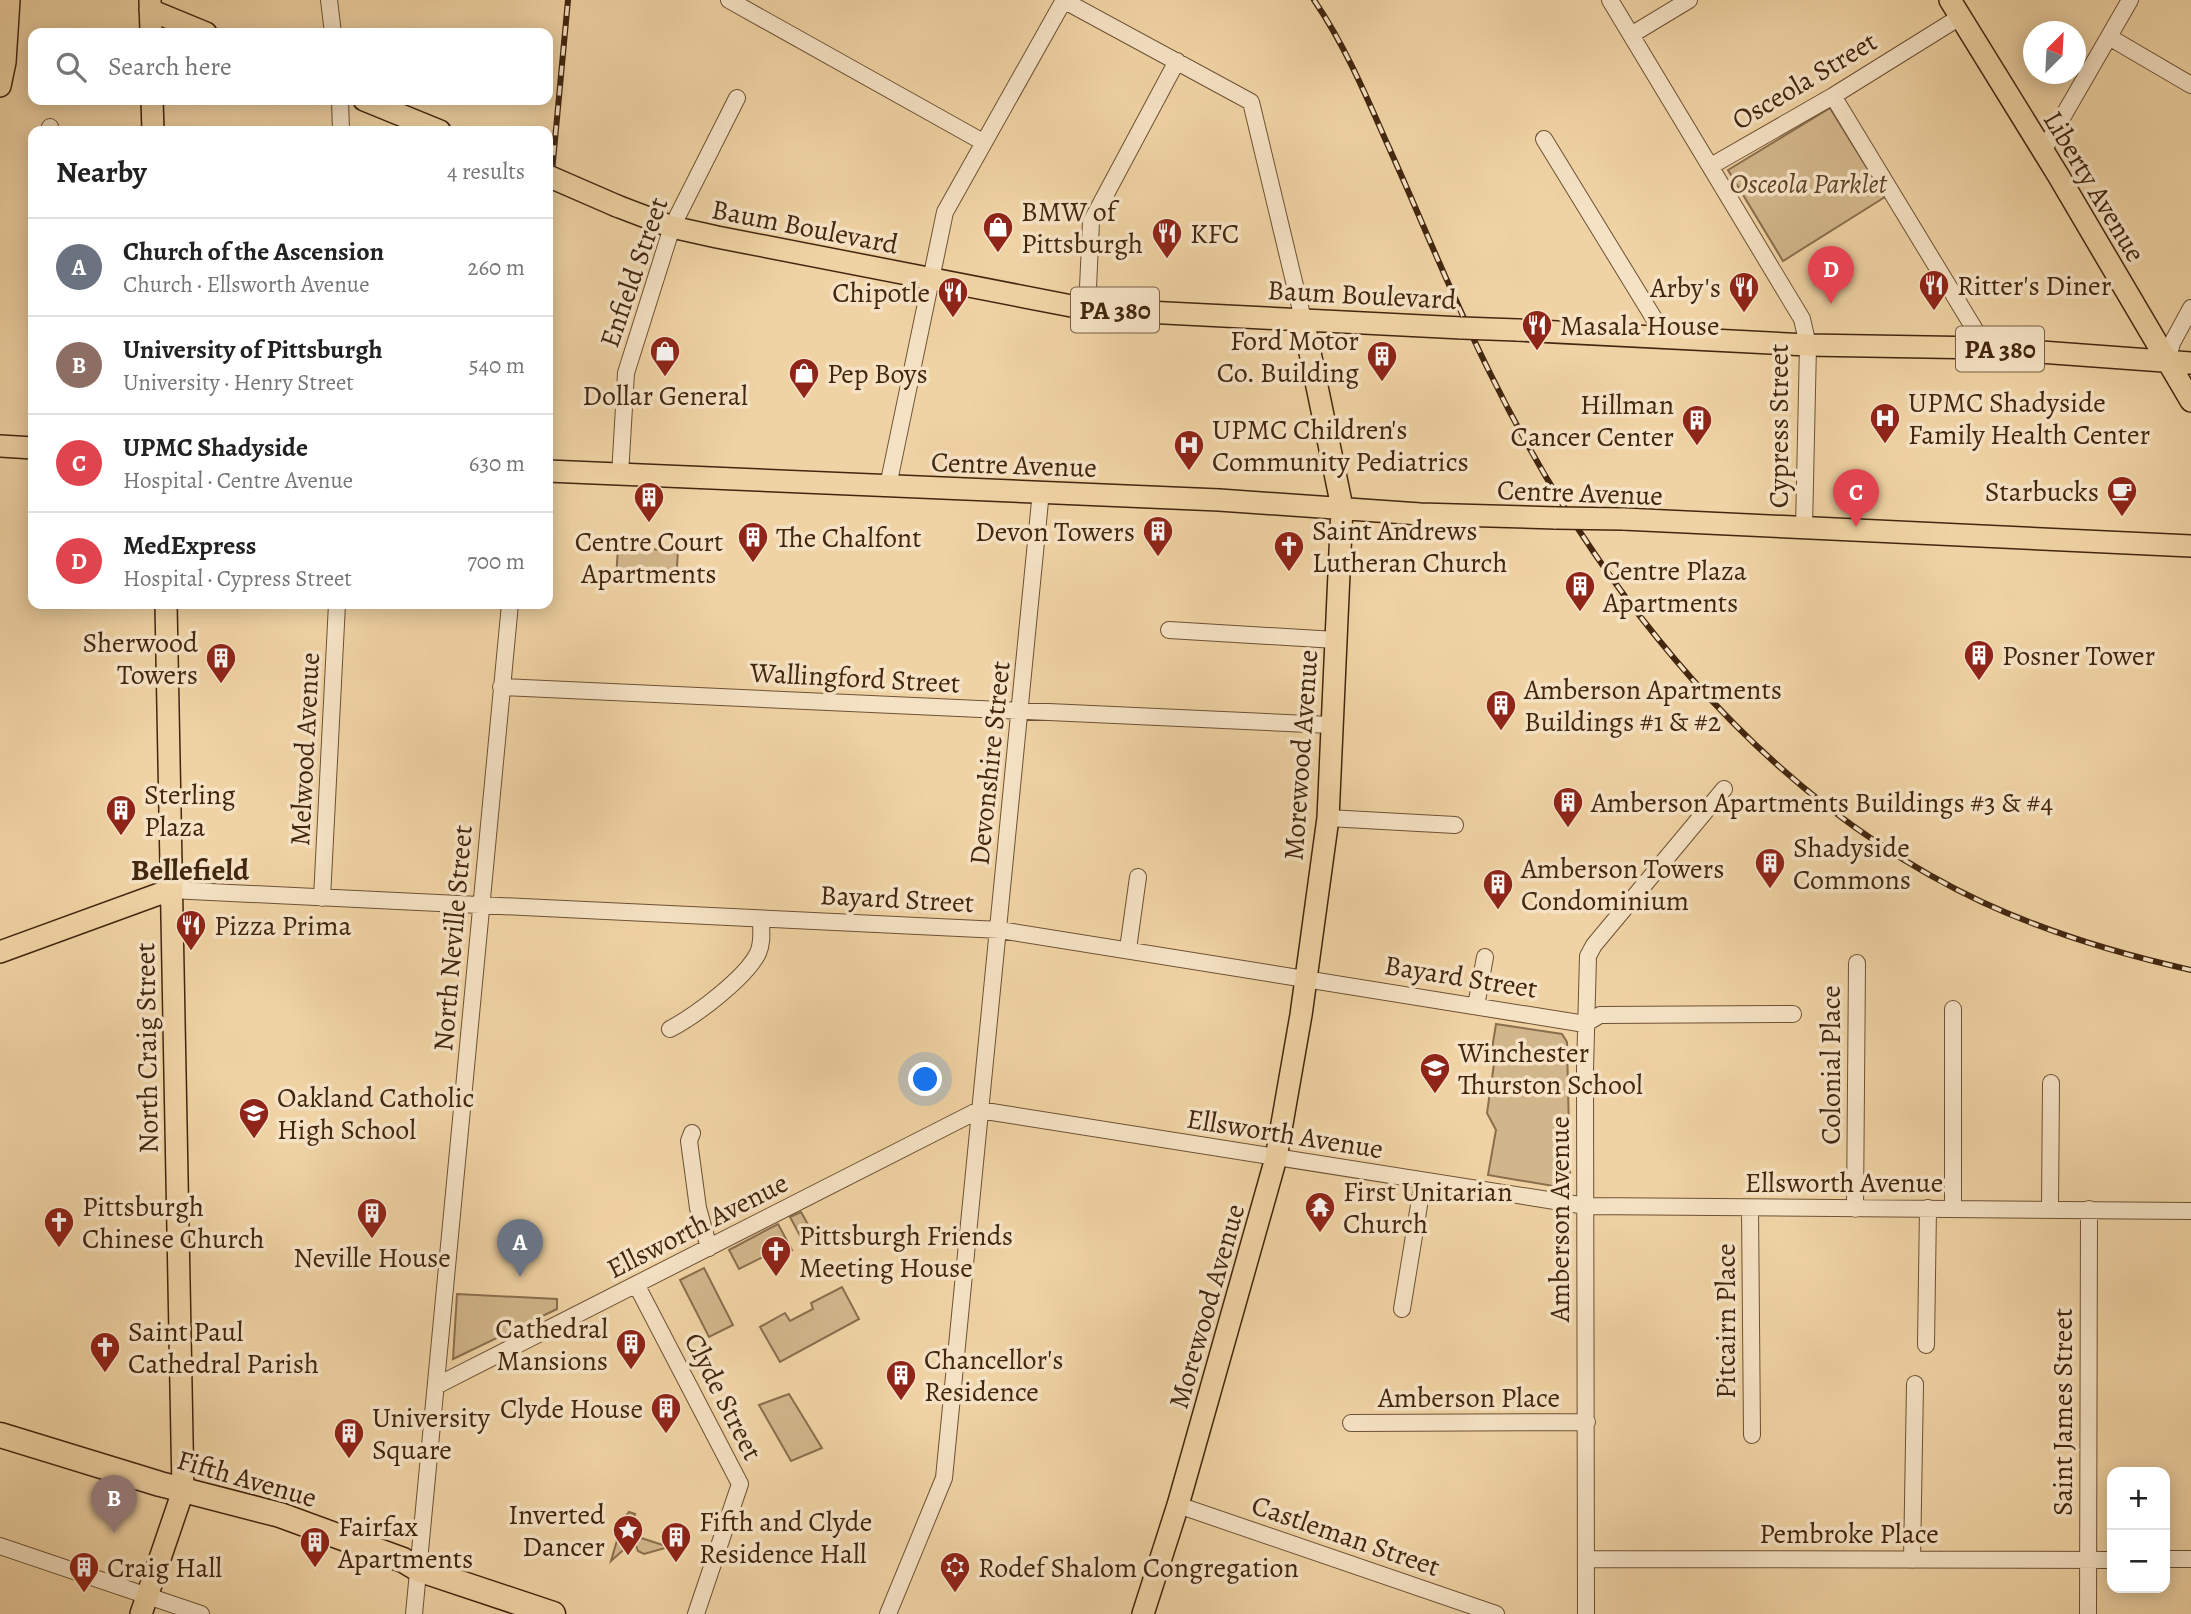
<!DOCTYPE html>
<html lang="en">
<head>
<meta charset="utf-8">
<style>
  :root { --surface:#fff; --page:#f2f2f2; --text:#222; --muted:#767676; --line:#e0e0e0; --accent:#8f2418 }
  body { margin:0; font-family:Alegreya,serif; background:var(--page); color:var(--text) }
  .controls { position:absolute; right:21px; bottom:21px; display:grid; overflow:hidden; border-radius:14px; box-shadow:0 4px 18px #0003 }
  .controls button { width:63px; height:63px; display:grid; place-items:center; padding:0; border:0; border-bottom:2px solid var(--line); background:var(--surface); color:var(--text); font:35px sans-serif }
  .compass { position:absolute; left:2023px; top:21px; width:63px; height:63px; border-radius:50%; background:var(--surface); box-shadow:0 4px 18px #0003; rotate:24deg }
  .you { position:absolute; left:926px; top:1080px; width:24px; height:24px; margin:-18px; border:5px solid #fff; border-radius:50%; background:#1a73e8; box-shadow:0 0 0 10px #1a73e833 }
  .badge { display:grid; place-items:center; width:46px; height:46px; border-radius:50%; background:var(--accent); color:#fff; font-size:23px; font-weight:700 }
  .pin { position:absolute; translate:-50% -58px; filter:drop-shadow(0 2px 4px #0008) }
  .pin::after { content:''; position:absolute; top:37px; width:24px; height:21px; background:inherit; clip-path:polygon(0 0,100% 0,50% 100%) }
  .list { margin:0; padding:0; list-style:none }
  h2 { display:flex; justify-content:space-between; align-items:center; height:91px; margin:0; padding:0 28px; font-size:30px }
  h2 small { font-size:23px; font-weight:400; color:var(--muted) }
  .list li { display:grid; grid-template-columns:46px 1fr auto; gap:21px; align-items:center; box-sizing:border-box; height:98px; padding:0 28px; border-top:2px solid var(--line) }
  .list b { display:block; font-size:26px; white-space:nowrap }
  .list p { margin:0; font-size:23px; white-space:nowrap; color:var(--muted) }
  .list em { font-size:23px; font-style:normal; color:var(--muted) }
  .icon { flex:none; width:38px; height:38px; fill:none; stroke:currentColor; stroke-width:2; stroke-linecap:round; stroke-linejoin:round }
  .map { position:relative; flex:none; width:2191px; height:1614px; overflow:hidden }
  .search { position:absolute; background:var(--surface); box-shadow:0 4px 18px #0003; left:28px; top:28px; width:525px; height:77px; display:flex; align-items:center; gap:18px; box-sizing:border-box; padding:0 24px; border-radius:14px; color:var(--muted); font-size:26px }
  .panel { position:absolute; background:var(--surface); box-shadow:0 4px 18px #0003; left:28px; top:126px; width:525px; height:483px; border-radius:14px }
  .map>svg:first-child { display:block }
</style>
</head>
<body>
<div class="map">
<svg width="2191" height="1614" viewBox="0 0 2191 1614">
  <rect width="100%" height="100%" fill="#f0d3a4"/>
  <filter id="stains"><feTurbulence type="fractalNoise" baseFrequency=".00286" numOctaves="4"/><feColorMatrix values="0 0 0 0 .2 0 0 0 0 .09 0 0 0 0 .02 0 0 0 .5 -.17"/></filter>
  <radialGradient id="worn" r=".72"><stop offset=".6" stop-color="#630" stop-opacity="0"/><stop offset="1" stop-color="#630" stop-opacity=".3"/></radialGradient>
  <path fill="#d2b68b" stroke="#8a6e4d" stroke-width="2" d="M 1830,108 L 1885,197 L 1783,261 L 1728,170 Z
    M 618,547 L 678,551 L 676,582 L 616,579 Z
    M 1496,1024 L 1562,1034 L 1567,1042 L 1570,1178 L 1559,1187 L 1488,1175 L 1496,1130 L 1487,1113 L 1496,1050 L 1492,1049 Z
    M 801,1212 L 815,1237 L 804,1243 L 790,1217 Z
    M 778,1224 L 792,1250 L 785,1254 L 781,1248 L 739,1269 L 729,1250 Z
    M 704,1268 L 733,1325 L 709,1337 L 680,1280 Z
    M 842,1287 L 859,1319 L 780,1362 L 760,1327 L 785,1313 L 790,1321 L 813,1309 L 811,1303 Z
    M 457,1294 L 557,1299 L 557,1309 L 453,1359 Z
    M 789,1394 L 822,1448 L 791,1461 L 759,1405 Z
    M 629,1512 L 635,1514 L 633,1522 L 638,1527 L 635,1536 L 669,1547 L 644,1554 L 638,1551 L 625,1517 Z
    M 624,1529 L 630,1544 L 611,1561 L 620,1530 Z"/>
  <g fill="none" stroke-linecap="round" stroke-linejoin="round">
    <g stroke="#6e5134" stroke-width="18">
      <path id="minor" d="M 329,0 L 333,33
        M 729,0 L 983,142
        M 1063,0 L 1251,102 L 1303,319
        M 1610,0 L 1802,319 L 1808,345 L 1804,528
        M 1631,35 L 1689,0
        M 2109,37 L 2191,85
        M 1833,96 L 1986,348
        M 340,100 L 341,131
        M 50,127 L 50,131
        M 1544,139 L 1666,338
        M 2043,151 L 2130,0
        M 1711,166 L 1833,96 L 1960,17
        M 1087,309 L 1091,222 L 1177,61
        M 2167,362 L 2172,343 L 2191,308
        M 620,475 L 626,373 L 672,227 L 737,98
        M 888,486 L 945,212 L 1064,0
        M 1169,630 L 1336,640
        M 501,687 L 1331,725
        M 1328,818 L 1455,825
        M 170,890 L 1000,930 L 1585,1024 L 1600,1015 L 1793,1014
        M 322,898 L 337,604
        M 1128,949 L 1138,877
        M 1476,1006 L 1485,957
        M 670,1029 C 695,1016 746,978 758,953 C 763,942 761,931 761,920
        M 692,1133 L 689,1141 L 698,1208 L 709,1248
        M 1750,1208 L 1752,1435
        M 1953,1208 L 1953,1009
        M 1855,1209 L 1857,963
        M 2050,1209 L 2051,1083
        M 637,1286 L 740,1484 L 696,1614
        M 1402,1309 L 1423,1181
        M 1926,1345 L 1928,1208
        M 436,1386 L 979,1110 L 1586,1206 L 2191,1211
        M 1351,1423 L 1587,1422
        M 1178,1505 L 1496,1614
        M 0,1546 L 201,1614
        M 1586,1559 L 2112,1560
        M 2165,1559 L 2191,1559
        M 1912,1560 L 1915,1384
        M 414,1614 L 510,604
        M 888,1614 L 944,1478 L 1041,491
        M 1586,1614 L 1585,1070 L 1588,956 L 1594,945 L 1724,789
        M 2088,1614 L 2089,1209"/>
    </g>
    <g stroke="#42260f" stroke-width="24">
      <path id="major" d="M 150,0 L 151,33
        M 1950,0 L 2058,175 L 2191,401
        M 150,10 L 206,33
        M 0,86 L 5,62 L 9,0
        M 152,100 L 153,131
        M 364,100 L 440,131
        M 617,206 L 672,227 L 717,237 L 1087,309 L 1462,328
        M 1517,330 L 1808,345 L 1986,348 L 2191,363
        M 0,446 L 33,448
        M 548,471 L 1219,500 L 1420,514 L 1556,518
        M 1623,519 L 2191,546
        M 0,952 L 170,890
        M 141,1614 L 183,1491 L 166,604
        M 1143,1614 L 1178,1505 L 1276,1158 L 1301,1015 L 1328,818 L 1342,507 L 1303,319"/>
    </g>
    <g stroke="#42260f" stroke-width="27">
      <path id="highway" d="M 0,1435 L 160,1484 L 280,1515 L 403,1560 L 418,1569 L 553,1614"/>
    </g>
    <use href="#minor" stroke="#f5e2c4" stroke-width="16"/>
    <use href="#major" stroke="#f0d3a4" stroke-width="21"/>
    <use href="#highway" stroke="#f0d3a4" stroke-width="24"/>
    <g stroke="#42260f" stroke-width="6">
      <path id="rail" d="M 1314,0 C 1344,44 1365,93 1386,141 C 1421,218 1452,297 1490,373 C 1596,589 1760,798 1982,902 C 2049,933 2119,954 2191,970
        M 548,215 L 568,0"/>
    </g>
    <use href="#rail" stroke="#f5e2c4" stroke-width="3.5" stroke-dasharray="10" stroke-linecap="butt"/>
    <g stroke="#42260f" stroke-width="24" stroke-linecap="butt">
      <path id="major-bridge" d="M 548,176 L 617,206
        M 1462,328 L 1517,330
        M 1556,518 L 1623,519"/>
    </g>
    <use href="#major-bridge" stroke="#f0d3a4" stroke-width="21"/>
  </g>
  <defs>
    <g id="shop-pin" transform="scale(1.575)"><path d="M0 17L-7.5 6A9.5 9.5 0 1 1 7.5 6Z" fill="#8f2418" stroke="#f5e2c4"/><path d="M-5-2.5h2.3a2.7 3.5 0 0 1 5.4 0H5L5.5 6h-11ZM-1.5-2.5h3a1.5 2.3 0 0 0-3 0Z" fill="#fff"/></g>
    <g id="restaurant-pin" transform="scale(1.575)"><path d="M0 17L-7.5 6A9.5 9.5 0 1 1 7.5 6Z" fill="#8f2418" stroke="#f5e2c4"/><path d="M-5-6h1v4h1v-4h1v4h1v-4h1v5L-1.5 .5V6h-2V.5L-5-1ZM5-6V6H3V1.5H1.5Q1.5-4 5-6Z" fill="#fff"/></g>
    <g id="building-pin" transform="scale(1.575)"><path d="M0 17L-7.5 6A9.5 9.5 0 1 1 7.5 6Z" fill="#8f2418" stroke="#f5e2c4"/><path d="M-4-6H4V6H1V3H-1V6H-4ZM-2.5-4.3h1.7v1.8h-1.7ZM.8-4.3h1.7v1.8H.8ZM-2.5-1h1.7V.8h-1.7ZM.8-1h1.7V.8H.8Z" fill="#fff"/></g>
    <g id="hospital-pin" transform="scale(1.575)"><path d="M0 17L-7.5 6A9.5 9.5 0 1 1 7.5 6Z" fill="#8f2418" stroke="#f5e2c4"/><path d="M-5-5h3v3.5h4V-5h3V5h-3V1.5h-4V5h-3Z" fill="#fff"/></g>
    <g id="cafe-pin" transform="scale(1.575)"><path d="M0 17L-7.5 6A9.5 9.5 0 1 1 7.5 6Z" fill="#8f2418" stroke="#f5e2c4"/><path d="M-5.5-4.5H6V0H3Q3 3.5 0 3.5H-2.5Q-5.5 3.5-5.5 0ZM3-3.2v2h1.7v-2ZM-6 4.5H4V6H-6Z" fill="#fff"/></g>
    <g id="church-pin" transform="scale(1.575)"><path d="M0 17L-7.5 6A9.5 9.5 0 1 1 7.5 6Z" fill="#8f2418" stroke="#f5e2c4"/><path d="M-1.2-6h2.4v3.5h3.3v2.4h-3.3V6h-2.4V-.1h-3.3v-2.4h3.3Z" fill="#fff"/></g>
    <g id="school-pin" transform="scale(1.575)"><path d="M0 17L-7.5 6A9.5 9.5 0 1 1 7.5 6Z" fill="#8f2418" stroke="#f5e2c4"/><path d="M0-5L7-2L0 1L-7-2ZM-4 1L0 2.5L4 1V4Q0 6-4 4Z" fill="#fff"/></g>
    <g id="temple-pin" transform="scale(1.575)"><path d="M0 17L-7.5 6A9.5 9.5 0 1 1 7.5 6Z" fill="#8f2418" stroke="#f5e2c4"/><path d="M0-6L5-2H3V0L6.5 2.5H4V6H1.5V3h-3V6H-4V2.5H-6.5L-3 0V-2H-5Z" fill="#fff"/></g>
    <g id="sight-pin" transform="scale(1.575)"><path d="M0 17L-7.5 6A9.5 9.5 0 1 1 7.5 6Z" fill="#8f2418" stroke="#f5e2c4"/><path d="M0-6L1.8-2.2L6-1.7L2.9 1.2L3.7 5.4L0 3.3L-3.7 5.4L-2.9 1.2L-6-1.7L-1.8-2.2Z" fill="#fff"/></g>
    <g id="synagogue-pin" transform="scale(1.575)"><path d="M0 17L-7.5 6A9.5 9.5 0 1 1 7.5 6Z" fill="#8f2418" stroke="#f5e2c4"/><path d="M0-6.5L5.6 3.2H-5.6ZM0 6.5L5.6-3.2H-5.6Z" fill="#fff"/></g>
  </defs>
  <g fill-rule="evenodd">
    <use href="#shop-pin" x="998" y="227"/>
    <use href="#restaurant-pin" x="1167" y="233"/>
    <use href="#restaurant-pin" x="1934" y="285"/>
    <use href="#restaurant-pin" x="1744" y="287"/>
    <use href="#restaurant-pin" x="953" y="292"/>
    <use href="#restaurant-pin" x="1537" y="325"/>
    <use href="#shop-pin" x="665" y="351"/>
    <use href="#building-pin" x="1382" y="356"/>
    <use href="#shop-pin" x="804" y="373"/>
    <use href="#hospital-pin" x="1885" y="418"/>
    <use href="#building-pin" x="1697" y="420"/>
    <use href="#hospital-pin" x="1189" y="445"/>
    <use href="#cafe-pin" x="2122" y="491"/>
    <use href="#building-pin" x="649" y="497"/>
    <use href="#building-pin" x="1158" y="531"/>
    <use href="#building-pin" x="753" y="537"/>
    <use href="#church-pin" x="1289" y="546"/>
    <use href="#building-pin" x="1580" y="586"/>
    <use href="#building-pin" x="1979" y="655"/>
    <use href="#building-pin" x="221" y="658"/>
    <use href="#building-pin" x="1501" y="705"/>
    <use href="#building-pin" x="1568" y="802"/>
    <use href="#building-pin" x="121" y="810"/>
    <use href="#building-pin" x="1770" y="863"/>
    <use href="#building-pin" x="1498" y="884"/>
    <use href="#restaurant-pin" x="191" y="925"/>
    <use href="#school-pin" x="1435" y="1068"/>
    <use href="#school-pin" x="254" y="1113"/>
    <use href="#temple-pin" x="1320" y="1207"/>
    <use href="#building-pin" x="372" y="1213"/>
    <use href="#church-pin" x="59" y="1222"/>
    <use href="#church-pin" x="776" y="1251"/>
    <use href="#building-pin" x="631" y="1344"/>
    <use href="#church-pin" x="105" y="1347"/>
    <use href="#building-pin" x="901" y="1375"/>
    <use href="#building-pin" x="666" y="1408"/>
    <use href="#building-pin" x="349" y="1433"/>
    <use href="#sight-pin" x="628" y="1530"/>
    <use href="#building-pin" x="676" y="1537"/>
    <use href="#building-pin" x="315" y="1542"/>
    <use href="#building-pin" x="84" y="1567"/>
    <use href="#synagogue-pin" x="955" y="1567"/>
  </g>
  <g text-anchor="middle" stroke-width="7" stroke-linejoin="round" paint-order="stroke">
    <g fill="#f5e2c4" stroke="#785e45" stroke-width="2">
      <rect x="1071" y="287.5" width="88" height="45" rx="5"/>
      <rect x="1956" y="326.5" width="88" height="45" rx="5"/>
    </g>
    <g font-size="26" font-weight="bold" fill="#42260f">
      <text x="1115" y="319">PA 380</text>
      <text x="2000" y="358">PA 380</text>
    </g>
    <g font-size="28" fill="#42260f" stroke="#f5e2c4">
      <text transform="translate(1804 80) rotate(-31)" y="10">Osceola Street</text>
      <text transform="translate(2095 186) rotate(59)" y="10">Liberty Avenue</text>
      <text transform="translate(805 226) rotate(11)" y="10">Baum Boulevard</text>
      <text transform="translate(633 272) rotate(-71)" y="10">Enfield Street</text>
      <text transform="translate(1362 294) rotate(3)" y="10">Baum Boulevard</text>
      <text transform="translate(1778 426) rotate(-90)" y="10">Cypress Street</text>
      <text transform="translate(1014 464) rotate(2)" y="10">Centre Avenue</text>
      <text transform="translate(1580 492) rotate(2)" y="10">Centre Avenue</text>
      <text transform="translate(855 677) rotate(3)" y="10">Wallingford Street</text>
      <text transform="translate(304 749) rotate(-87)" y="10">Melwood Avenue</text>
      <text transform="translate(1300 755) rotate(-86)" y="10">Morewood Avenue</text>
      <text transform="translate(989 763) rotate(-84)" y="10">Devonshire Street</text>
      <text transform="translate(897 898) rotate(3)" y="10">Bayard Street</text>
      <text transform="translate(452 938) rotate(-85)" y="10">North Neville Street</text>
      <text transform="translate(1461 976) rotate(9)" y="10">Bayard Street</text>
      <text transform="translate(146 1048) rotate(-91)" y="10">North Craig Street</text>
      <text transform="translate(1830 1065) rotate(-90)" y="10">Colonial Place</text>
      <text transform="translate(1285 1133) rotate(9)" y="10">Ellsworth Avenue</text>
      <text x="1844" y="1192">Ellsworth Avenue</text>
      <text transform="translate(1559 1219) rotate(-90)" y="10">Amberson Avenue</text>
      <text transform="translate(697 1225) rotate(-27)" y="10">Ellsworth Avenue</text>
      <text transform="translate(1206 1306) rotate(-74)" y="10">Morewood Avenue</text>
      <text transform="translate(1725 1321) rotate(-90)" y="10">Pitcairn Place</text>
      <text transform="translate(724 1396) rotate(63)" y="10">Clyde Street</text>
      <text x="1469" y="1407">Amberson Place</text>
      <text transform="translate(2062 1412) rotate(-90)" y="10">Saint James Street</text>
      <text transform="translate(247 1478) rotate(16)" y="10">Fifth Avenue</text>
      <text x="1849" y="1543">Pembroke Place</text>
      <text transform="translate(1346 1535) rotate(19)" y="10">Castleman Street</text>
    </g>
    <g font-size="28" font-style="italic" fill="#5f4328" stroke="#f5e2c4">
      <text x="1808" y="193">Osceola Parklet</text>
    </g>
    <g font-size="28" fill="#42260f" stroke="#f5e2c4" text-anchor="start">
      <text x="1021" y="221">BMW of<tspan x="1021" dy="32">Pittsburgh</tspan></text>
      <text x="1190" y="243">KFC</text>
      <text x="1957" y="295">Ritter's Diner</text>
      <text x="1721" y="297" text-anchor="end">Arby's</text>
      <text x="930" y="302" text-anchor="end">Chipotle</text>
      <text x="1560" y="335">Masala House</text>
      <text x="1359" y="350" text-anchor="end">Ford Motor<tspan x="1359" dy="32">Co. Building</tspan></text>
      <text x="827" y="383">Pep Boys</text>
      <text x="665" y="405" text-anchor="middle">Dollar General</text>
      <text x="1908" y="412">UPMC Shadyside<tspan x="1908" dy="32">Family Health Center</tspan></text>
      <text x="1674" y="414" text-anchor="end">Hillman<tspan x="1674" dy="32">Cancer Center</tspan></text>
      <text x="1212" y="439">UPMC Children's<tspan x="1212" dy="32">Community Pediatrics</tspan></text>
      <text x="2099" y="501" text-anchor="end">Starbucks</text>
      <text x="1312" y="540">Saint Andrews<tspan x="1312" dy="32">Lutheran Church</tspan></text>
      <text x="1135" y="541" text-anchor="end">Devon Towers</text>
      <text x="776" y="547">The Chalfont</text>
      <text x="649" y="551" text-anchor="middle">Centre Court<tspan x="649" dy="32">Apartments</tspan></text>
      <text x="1603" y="580">Centre Plaza<tspan x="1603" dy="32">Apartments</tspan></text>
      <text x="198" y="652" text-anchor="end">Sherwood<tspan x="198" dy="32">Towers</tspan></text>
      <text x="2002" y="665">Posner Tower</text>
      <text x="1524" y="699">Amberson Apartments<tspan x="1524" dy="32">Buildings #1 &amp; #2</tspan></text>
      <text x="144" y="804">Sterling<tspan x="144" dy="32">Plaza</tspan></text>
      <text x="1591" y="812">Amberson Apartments Buildings #3 &amp; #4</text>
      <text x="1793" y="857">Shadyside<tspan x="1793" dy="32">Commons</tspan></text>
      <text x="1521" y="878">Amberson Towers<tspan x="1521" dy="32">Condominium</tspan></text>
      <text x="214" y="935">Pizza Prima</text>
      <text x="1458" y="1062">Winchester<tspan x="1458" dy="32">Thurston School</tspan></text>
      <text x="277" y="1107">Oakland Catholic<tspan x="277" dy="32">High School</tspan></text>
      <text x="1343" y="1201">First Unitarian<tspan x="1343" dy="32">Church</tspan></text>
      <text x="82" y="1216">Pittsburgh<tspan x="82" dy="32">Chinese Church</tspan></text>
      <text x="799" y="1245">Pittsburgh Friends<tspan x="799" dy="32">Meeting House</tspan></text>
      <text x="372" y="1267" text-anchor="middle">Neville House</text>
      <text x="608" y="1338" text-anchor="end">Cathedral<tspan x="608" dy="32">Mansions</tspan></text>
      <text x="128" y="1341">Saint Paul<tspan x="128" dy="32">Cathedral Parish</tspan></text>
      <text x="924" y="1369">Chancellor's<tspan x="924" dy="32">Residence</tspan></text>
      <text x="643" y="1418" text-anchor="end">Clyde House</text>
      <text x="372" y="1427">University<tspan x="372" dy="32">Square</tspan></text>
      <text x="605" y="1524" text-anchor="end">Inverted<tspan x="605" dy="32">Dancer</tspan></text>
      <text x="699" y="1531">Fifth and Clyde<tspan x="699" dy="32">Residence Hall</tspan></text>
      <text x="338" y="1536">Fairfax<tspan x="338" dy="32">Apartments</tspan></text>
      <text x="107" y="1577">Craig Hall</text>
      <text x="978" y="1577">Rodef Shalom Congregation</text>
    </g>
    <g font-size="30" font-weight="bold" fill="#42260f" stroke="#f5e2c4">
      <text x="190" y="880">Bellefield</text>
    </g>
  </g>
  <rect width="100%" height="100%" filter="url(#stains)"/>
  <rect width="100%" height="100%" fill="url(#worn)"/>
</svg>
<div class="controls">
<button>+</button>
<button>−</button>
</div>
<svg class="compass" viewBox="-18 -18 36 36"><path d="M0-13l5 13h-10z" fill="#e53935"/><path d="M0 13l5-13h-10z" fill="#767676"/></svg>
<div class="you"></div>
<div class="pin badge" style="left:520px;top:1277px;background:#6b7280">A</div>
<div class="pin badge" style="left:114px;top:1533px;background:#8d6e63">B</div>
<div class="pin badge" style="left:1856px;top:527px;background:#e0444e">C</div>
<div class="pin badge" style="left:1831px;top:304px;background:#e0444e">D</div>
<div class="search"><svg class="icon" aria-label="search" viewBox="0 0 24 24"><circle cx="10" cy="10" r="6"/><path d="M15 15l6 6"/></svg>Search here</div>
<section class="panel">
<h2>Nearby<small>4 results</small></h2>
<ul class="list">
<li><span class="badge" style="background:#6b7280">A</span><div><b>Church of the Ascension</b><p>Church · Ellsworth Avenue</p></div><em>260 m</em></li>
<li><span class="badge" style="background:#8d6e63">B</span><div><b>University of Pittsburgh</b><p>University · Henry Street</p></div><em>540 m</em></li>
<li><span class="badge" style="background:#e0444e">C</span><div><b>UPMC Shadyside</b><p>Hospital · Centre Avenue</p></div><em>630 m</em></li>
<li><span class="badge" style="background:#e0444e">D</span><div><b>MedExpress</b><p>Hospital · Cypress Street</p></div><em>700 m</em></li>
</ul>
</section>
</div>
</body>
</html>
